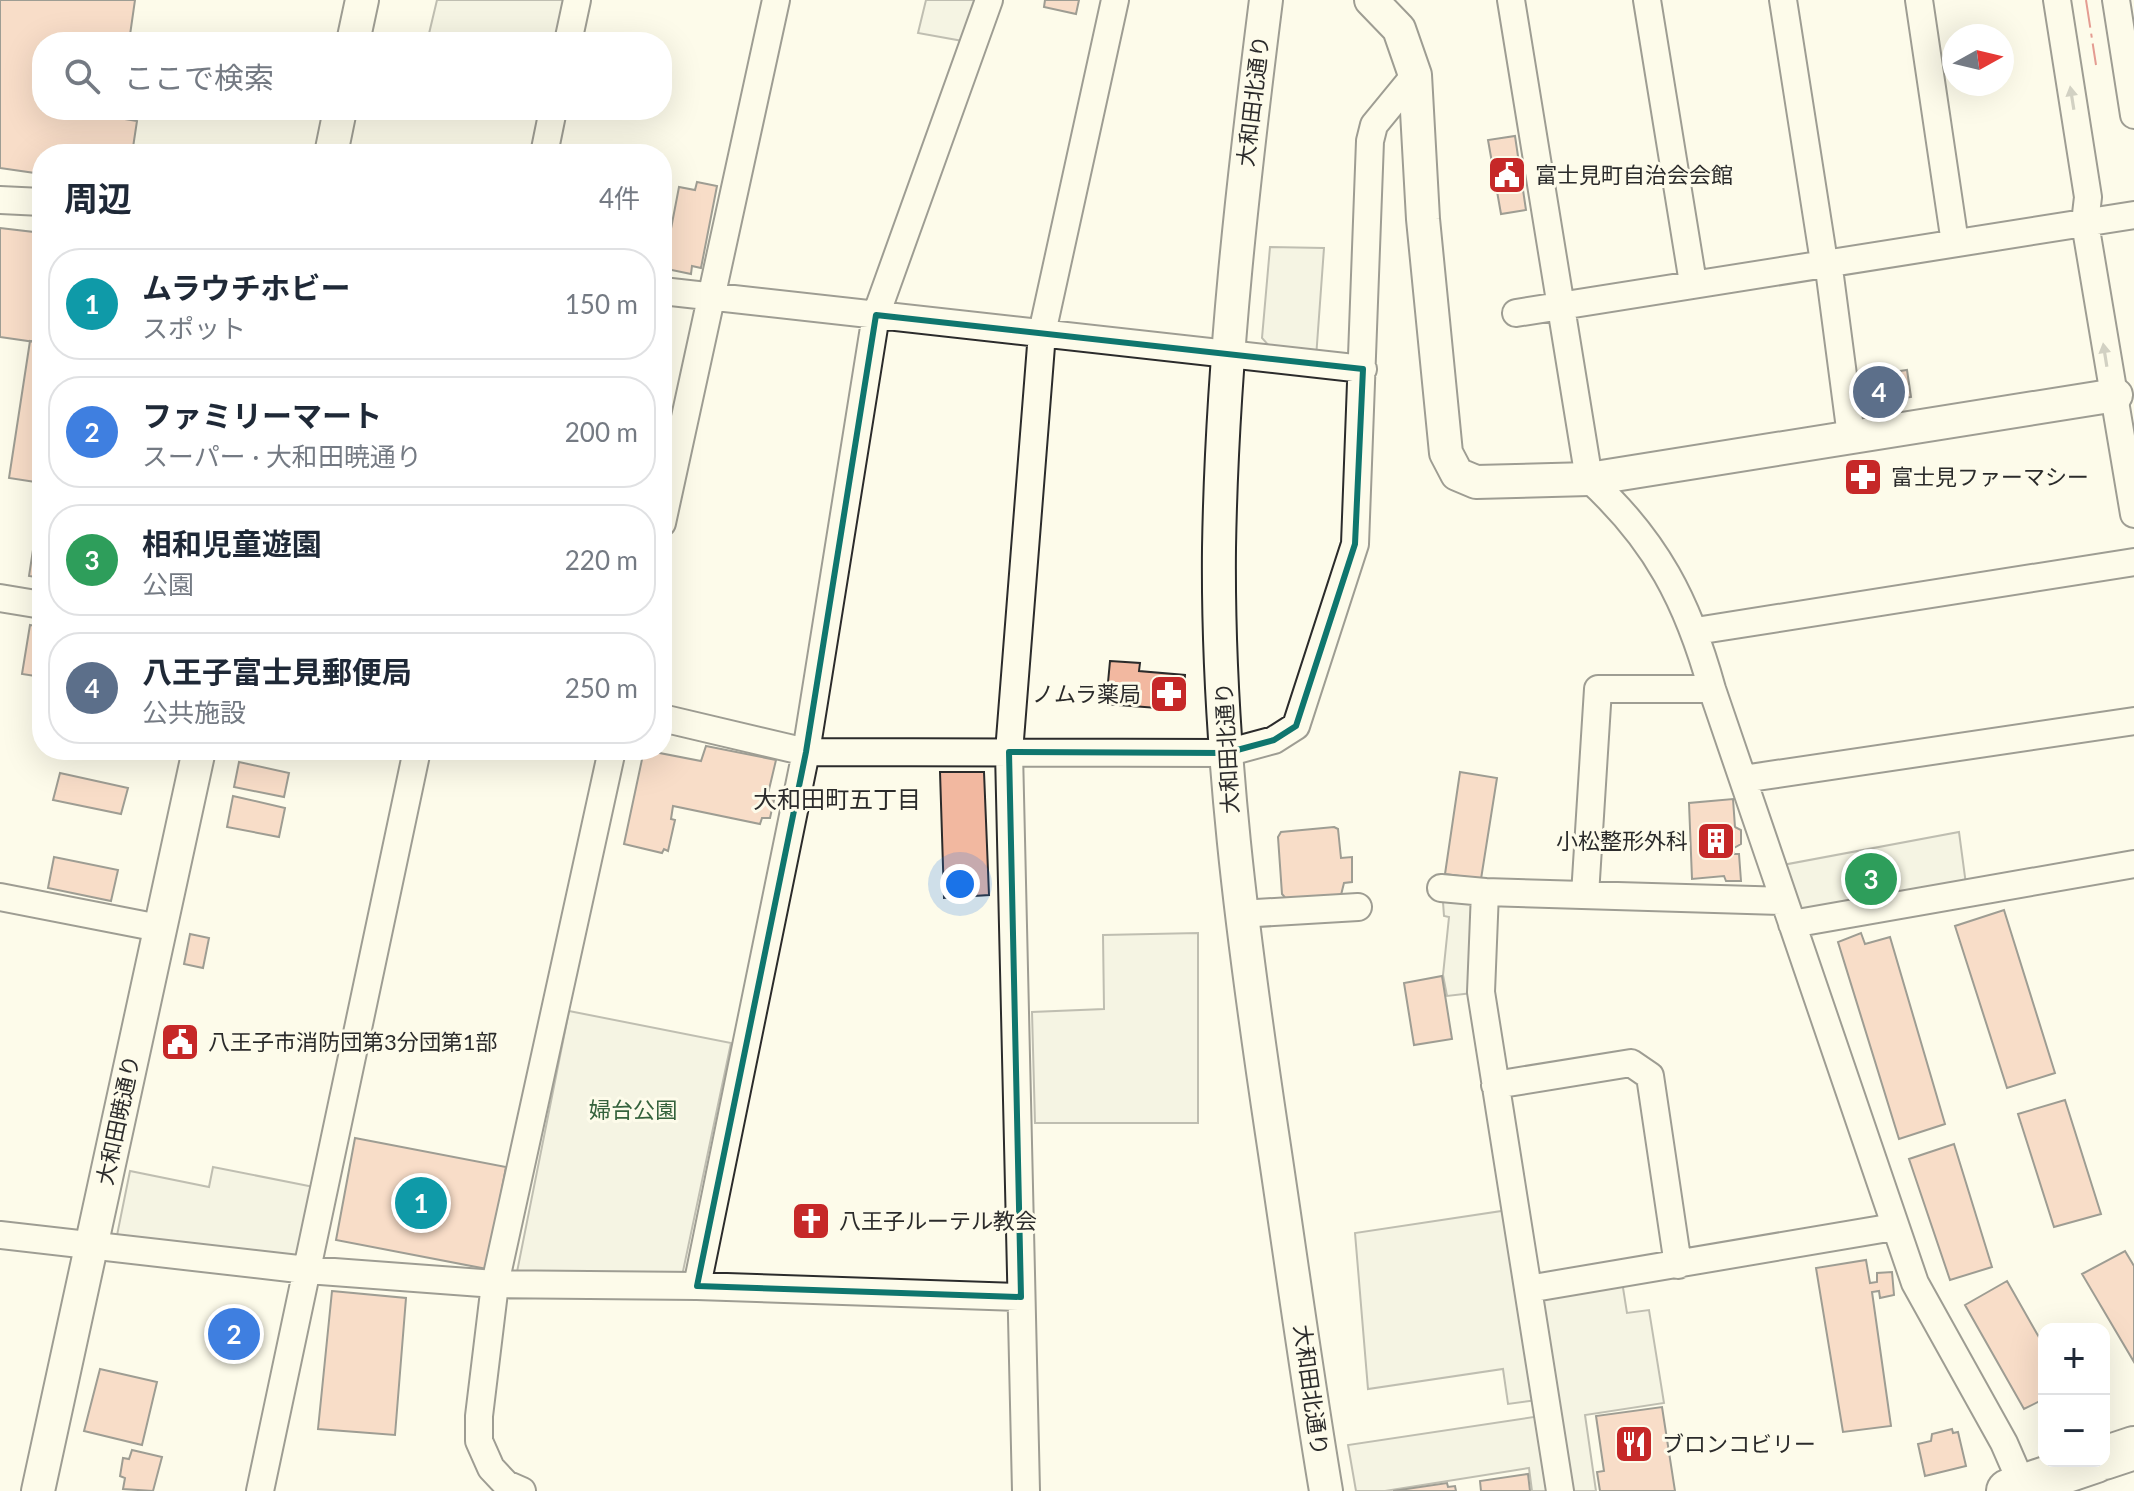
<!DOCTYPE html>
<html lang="ja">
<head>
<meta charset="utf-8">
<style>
  :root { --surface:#fff; --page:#f6f6f7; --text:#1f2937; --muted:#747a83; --line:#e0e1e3; --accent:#c62828 }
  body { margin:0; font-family:Lato,"Noto Sans JP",sans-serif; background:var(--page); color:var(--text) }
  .controls { position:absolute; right:24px; bottom:24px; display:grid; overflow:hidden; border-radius:16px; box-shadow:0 8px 32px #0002 }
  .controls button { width:72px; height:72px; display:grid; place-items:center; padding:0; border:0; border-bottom:2px solid var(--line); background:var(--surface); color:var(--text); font:40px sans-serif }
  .compass { position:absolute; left:1942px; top:24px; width:72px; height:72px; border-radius:50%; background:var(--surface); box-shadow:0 8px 32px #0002; rotate:82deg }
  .you { position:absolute; left:960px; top:884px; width:28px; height:28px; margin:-20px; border:6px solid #fff; border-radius:50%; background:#1a73e8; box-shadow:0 0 0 12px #1a73e833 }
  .badge { display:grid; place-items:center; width:52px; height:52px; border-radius:50%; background:var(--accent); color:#fff; font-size:26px; font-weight:700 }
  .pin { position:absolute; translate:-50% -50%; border:4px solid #fff; box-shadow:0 2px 8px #0006 }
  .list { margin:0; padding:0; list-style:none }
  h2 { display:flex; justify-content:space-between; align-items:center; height:104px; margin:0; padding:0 32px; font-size:34px }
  h2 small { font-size:26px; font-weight:400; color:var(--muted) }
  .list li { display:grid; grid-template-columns:52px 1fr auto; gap:24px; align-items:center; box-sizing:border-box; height:112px; margin:0 16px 16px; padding:0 16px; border:2px solid var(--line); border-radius:32px }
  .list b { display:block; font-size:30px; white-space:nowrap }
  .list p { margin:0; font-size:26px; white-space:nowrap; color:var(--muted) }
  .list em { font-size:26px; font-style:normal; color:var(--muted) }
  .icon { flex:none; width:44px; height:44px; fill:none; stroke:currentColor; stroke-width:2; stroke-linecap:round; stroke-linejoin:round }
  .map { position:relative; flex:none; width:2134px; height:1491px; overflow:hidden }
  .search { position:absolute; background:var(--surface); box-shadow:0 8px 32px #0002; left:32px; top:32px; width:640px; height:88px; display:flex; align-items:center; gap:20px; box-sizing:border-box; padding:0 28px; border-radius:32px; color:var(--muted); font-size:30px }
  .panel { position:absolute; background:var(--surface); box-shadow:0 8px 32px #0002; left:32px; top:144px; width:640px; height:616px; border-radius:32px }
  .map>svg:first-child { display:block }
</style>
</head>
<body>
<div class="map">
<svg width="2134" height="1491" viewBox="0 0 2134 1491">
  <rect width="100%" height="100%" fill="#fdfbea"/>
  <path fill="#ecebdb" stroke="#74746e" stroke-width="2" d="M 1959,832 L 1967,892 L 1792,924 L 1772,867 Z
    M 569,1011 L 731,1043 L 682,1276 L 517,1272 Z"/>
  <path fill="#eceadb" stroke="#74746e" stroke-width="2" d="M 437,0 L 577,0 L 568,42 L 427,42 Z
    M 926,0 L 989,0 L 974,43 L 918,33 Z
    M 1270,247 L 1324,248 L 1316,358 L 1277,355 L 1262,338 Z
    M 1442,888 L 1485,892 L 1481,992 L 1447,996 L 1443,975 L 1449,917 L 1444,916 Z
    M 1198,933 L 1198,1123 L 1035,1123 L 1032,1012 L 1104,1009 L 1103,935 Z
    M 213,1167 L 324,1189 L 307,1270 L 114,1250 L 130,1171 L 209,1187 Z
    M 1515,1209 L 1528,1289 L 1621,1275 L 1627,1313 L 1649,1310 L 1664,1403 L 1585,1415 L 1596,1491 L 1532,1491 L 1529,1468 L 1385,1491 L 1356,1491 L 1348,1445 L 1547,1415 L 1545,1399 L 1508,1404 L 1503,1369 L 1368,1389 L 1355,1233 Z"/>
  <path fill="#f2b8a0" stroke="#2b2b2b" stroke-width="2" d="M 0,0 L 135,0 L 129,42 L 42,42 L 42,110 L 119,110 L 118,118 L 137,121 L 132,154 L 42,154 L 42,174 L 0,168 Z
    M 1045,0 L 1079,0 L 1076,14 L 1044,7 Z
    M 1515,136 L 1526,210 L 1501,214 L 1488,140 Z
    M 697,182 L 717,186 L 701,268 L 692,266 L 691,274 L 662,268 L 664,238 L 669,239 L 679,187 L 695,190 Z
    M 0,228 L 42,233 L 42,343 L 0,337 Z
    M 30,341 L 42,343 L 42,483 L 9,478 Z
    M 1907,370 L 1911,397 L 1875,403 L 1862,396 L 1859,377 Z
    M 42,491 L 42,578 L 29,576 Z
    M 30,625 L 42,627 L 42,677 L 22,674 Z
    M 1110,661 L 1140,663 L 1139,671 L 1185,675 L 1183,710 L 1106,704 Z
    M 706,746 L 776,760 L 767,798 L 774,800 L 770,818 L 762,818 L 760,824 L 673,806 L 671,819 L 675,820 L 668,851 L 664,849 L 662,853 L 624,844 L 644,750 L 701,761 Z
    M 239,762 L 289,773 L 284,797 L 234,787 Z
    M 940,772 L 984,772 L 989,895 L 944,898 Z
    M 1460,772 L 1497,778 L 1481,879 L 1445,874 Z
    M 60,773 L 128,788 L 121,814 L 53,800 Z
    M 233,796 L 285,808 L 279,837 L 227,827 Z
    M 1733,799 L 1735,827 L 1741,830 L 1741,844 L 1734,848 L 1734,854 L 1739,854 L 1741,881 L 1726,881 L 1724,876 L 1692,879 L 1689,803 Z
    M 1334,827 L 1338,829 L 1341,858 L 1352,857 L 1352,882 L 1344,883 L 1341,895 L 1288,901 L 1282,894 L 1278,837 L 1281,832 Z
    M 54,857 L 118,870 L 111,901 L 48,888 Z
    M 2004,910 L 2055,1073 L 2007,1088 L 1955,926 Z
    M 1861,933 L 1865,944 L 1890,937 L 1945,1124 L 1899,1139 L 1838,942 Z
    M 190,934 L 209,938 L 203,968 L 184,964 Z
    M 1442,976 L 1452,1039 L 1414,1045 L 1404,983 Z
    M 167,1033 L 196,1038 L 192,1053 L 164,1046 Z
    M 2065,1100 L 2101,1214 L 2054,1227 L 2018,1114 Z
    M 355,1138 L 506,1167 L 487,1269 L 336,1240 Z
    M 1954,1144 L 1992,1267 L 1950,1280 L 1909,1159 Z
    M 2125,1251 L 2134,1266 L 2134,1362 L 2082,1274 Z
    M 1866,1260 L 1870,1283 L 1877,1282 L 1877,1273 L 1892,1272 L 1894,1295 L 1880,1298 L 1879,1291 L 1872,1292 L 1891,1426 L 1843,1432 L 1816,1268 Z
    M 2007,1281 L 2044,1346 L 2044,1399 L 2024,1409 L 1965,1305 Z
    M 332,1291 L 406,1298 L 395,1435 L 318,1429 Z
    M 100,1369 L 157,1382 L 142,1445 L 84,1431 Z
    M 1662,1407 L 1675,1491 L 1600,1491 L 1597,1472 L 1604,1471 L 1596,1416 Z
    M 1952,1429 L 1953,1433 L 1958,1432 L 1966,1466 L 1925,1476 L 1918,1444 L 1931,1441 L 1932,1434 Z
    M 132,1450 L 162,1457 L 153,1491 L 123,1489 L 125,1478 L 120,1476 L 123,1458 L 129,1459 Z
    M 1528,1474 L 1530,1491 L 1481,1491 L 1480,1481 Z
    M 1447,1483 L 1448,1487 L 1455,1486 L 1456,1491 L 1393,1491 Z"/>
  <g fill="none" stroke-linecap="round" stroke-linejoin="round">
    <g stroke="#2b2b2b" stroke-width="30">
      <path id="minor" d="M 1511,0 L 1589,479 C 1656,540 1688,602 1712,689 L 1915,1283 L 2004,1443 L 2025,1491
        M 1647,0 L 1693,283
        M 1783,0 L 1824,262
        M 1919,0 L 1955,243
        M 2057,0 L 2088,197 L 2085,223 L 2134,514
        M 2116,0 L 2134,115
        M 568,42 L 577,0
        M 544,154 L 553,110
        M 0,200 L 42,202
        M 1828,261 L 1851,436
        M 662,291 L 1363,369
        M 1516,313 L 2134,215
        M 662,523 L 776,0
        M 0,598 L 42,605
        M 1696,631 L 2134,562
        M 662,718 L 806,752 L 1226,753 L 1274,740 L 1296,726 L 1355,544 L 1370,141 L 1374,125 L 1415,75
        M 1743,779 L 2134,721
        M 1441,888 L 1485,892
        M 1585,895 L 1598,689 L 1712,689
        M 0,897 L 159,928
        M 1240,914 L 1358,907
        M 1792,924 L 2134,864
        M 1495,1085 L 1631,1063 L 1650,1076 L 1678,1265
        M 0,1235 L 307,1270 L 495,1284 L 697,1286 L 1021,1297
        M 697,1286 L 806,752 L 876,315 L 989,0
        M 1528,1289 L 1894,1227
        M 260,1491 L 417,750
        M 522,1491 L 506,1484 L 491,1468 L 479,1441 L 479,1416 L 495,1284 L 612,750
        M 1026,1491 L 1009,752 L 1042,333 L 1115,0
        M 1560,1491 L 1481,992 L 1485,892 L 1784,901"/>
    </g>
    <g stroke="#2b2b2b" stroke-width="36">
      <path id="tertiary" d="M 1266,0 C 1243,182 1222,364 1219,548 C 1217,745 1243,939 1272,1133 C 1290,1252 1306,1372 1326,1491
        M 1371,0 L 1399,29 L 1415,75 L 1423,219 L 1446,453 L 1457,474 L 1476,482 L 1589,479 L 2116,395
        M 353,42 L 362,0
        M 331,154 L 340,110
        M 38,1491 L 199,750"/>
    </g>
    <g stroke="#2b2b2b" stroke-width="46">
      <path id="trunk" d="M 2104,1458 L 2134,1448
        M 2008,1491 L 2096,1461"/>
    </g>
    <use href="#minor" stroke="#fdfbea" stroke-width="26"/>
    <use href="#tertiary" stroke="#fdfbea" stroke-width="32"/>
    <use href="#trunk" stroke="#fdfbea" stroke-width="42"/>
    <path stroke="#c62828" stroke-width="2" stroke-dasharray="28 6 4 6" stroke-linecap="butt" d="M 2086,0 L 2096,65"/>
  </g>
  <defs><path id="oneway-solid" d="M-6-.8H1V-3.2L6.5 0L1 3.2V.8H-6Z" transform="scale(2)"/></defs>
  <g fill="#9e9d94">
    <use href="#oneway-solid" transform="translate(2072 98) rotate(-99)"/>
    <use href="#oneway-solid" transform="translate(2105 355) rotate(-99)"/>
  </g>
  <path d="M0 0H2134V1491H0ZM 876,315 L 1363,369 L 1355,544 L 1296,726 L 1274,740 L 1226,753 L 1009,752 L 1021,1297 L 697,1286 L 806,752 Z" fill="#fdfbea" fill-opacity=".55" fill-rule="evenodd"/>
  <path fill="none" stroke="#0f766e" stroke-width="6" stroke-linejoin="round" d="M 876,315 L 1363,369 L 1355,544 L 1296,726 L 1274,740 L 1226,753 L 1009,752 L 1021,1297 L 697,1286 L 806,752 Z"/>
  <defs>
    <g id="civic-square" transform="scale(2)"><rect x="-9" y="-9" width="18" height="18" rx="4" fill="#c62828" stroke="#fdfbea"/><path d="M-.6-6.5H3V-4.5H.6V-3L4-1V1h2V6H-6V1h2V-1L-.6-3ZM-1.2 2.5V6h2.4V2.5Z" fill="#fff"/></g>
    <g id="pharmacy-square" transform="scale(2)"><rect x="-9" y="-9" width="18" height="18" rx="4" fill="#c62828" stroke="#fdfbea"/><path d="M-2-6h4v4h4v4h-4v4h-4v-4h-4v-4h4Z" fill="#fff"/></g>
    <g id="building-square" transform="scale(2)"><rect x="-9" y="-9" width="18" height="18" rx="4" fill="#c62828" stroke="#fdfbea"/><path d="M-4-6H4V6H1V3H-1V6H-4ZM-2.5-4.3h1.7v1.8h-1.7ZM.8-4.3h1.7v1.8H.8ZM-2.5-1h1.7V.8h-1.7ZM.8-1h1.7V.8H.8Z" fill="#fff"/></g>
    <g id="church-square" transform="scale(2)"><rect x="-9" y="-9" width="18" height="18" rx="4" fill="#c62828" stroke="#fdfbea"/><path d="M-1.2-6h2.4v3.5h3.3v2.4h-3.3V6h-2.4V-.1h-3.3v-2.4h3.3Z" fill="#fff"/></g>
    <g id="restaurant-square" transform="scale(2)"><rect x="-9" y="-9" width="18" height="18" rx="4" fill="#c62828" stroke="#fdfbea"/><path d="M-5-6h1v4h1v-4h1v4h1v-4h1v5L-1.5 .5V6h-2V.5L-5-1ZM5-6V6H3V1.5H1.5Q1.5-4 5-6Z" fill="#fff"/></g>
  </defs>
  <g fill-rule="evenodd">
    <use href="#civic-square" x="1507" y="175"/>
    <use href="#pharmacy-square" x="1863" y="477"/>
    <use href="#pharmacy-square" x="1169" y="694"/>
    <use href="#building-square" x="1716" y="841"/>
    <use href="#civic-square" x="180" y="1042"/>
    <use href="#church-square" x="811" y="1221"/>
    <use href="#restaurant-square" x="1634" y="1444"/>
  </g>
  <g text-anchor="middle" stroke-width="6" stroke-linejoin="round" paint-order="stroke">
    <g font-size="22" fill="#2b2b2b" stroke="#fdfbea">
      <text transform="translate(1253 101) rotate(-83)" y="8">大和田北通り</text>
      <text transform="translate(1227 748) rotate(-93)" y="8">大和田北通り</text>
      <text transform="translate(118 1120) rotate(-78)" y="8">大和田暁通り</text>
      <text transform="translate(1311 1390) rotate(82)" y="8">大和田北通り</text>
    </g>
    <g font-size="22" fill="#2b2b2b" stroke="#fdfbea" text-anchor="start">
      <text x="1535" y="183">富士見町自治会会館</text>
      <text x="1891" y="485">富士見ファーマシー</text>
      <text x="1141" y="702" text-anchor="end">ノムラ薬局</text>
      <text x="1688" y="849" text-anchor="end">小松整形外科</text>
      <text x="208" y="1050">八王子市消防団第3分団第1部</text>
      <text x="839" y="1229">八王子ルーテル教会</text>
      <text x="1662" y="1452">ブロンコビリー</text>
    </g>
    <g font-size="22" fill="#34623c" stroke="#fdfbea">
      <text x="633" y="1118">婦台公園</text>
    </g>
    <g font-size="24" fill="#2b2b2b" stroke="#fdfbea">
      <text x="837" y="808">大和田町五丁目</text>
    </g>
  </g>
</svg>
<div class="controls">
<button>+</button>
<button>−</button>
</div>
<svg class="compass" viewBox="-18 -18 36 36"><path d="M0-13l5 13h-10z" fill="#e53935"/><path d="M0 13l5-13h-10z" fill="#747a83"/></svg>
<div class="you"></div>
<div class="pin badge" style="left:421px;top:1203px;background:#0f9aa8">1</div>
<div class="pin badge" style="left:234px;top:1334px;background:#3f7fe0">2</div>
<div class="pin badge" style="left:1871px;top:879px;background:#2e9e5b">3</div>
<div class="pin badge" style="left:1879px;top:392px;background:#5c6f8a">4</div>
<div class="search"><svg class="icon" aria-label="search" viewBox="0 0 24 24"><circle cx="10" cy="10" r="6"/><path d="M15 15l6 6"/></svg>ここで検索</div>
<section class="panel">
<h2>周辺<small>4件</small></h2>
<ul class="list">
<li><span class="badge" style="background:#0f9aa8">1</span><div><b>ムラウチホビー</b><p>スポット</p></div><em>150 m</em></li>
<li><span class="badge" style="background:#3f7fe0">2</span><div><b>ファミリーマート</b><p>スーパー · 大和田暁通り</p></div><em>200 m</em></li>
<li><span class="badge" style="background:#2e9e5b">3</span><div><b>相和児童遊園</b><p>公園</p></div><em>220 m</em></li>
<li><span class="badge" style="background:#5c6f8a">4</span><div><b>八王子富士見郵便局</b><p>公共施設</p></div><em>250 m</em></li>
</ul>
</section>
</div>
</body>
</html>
